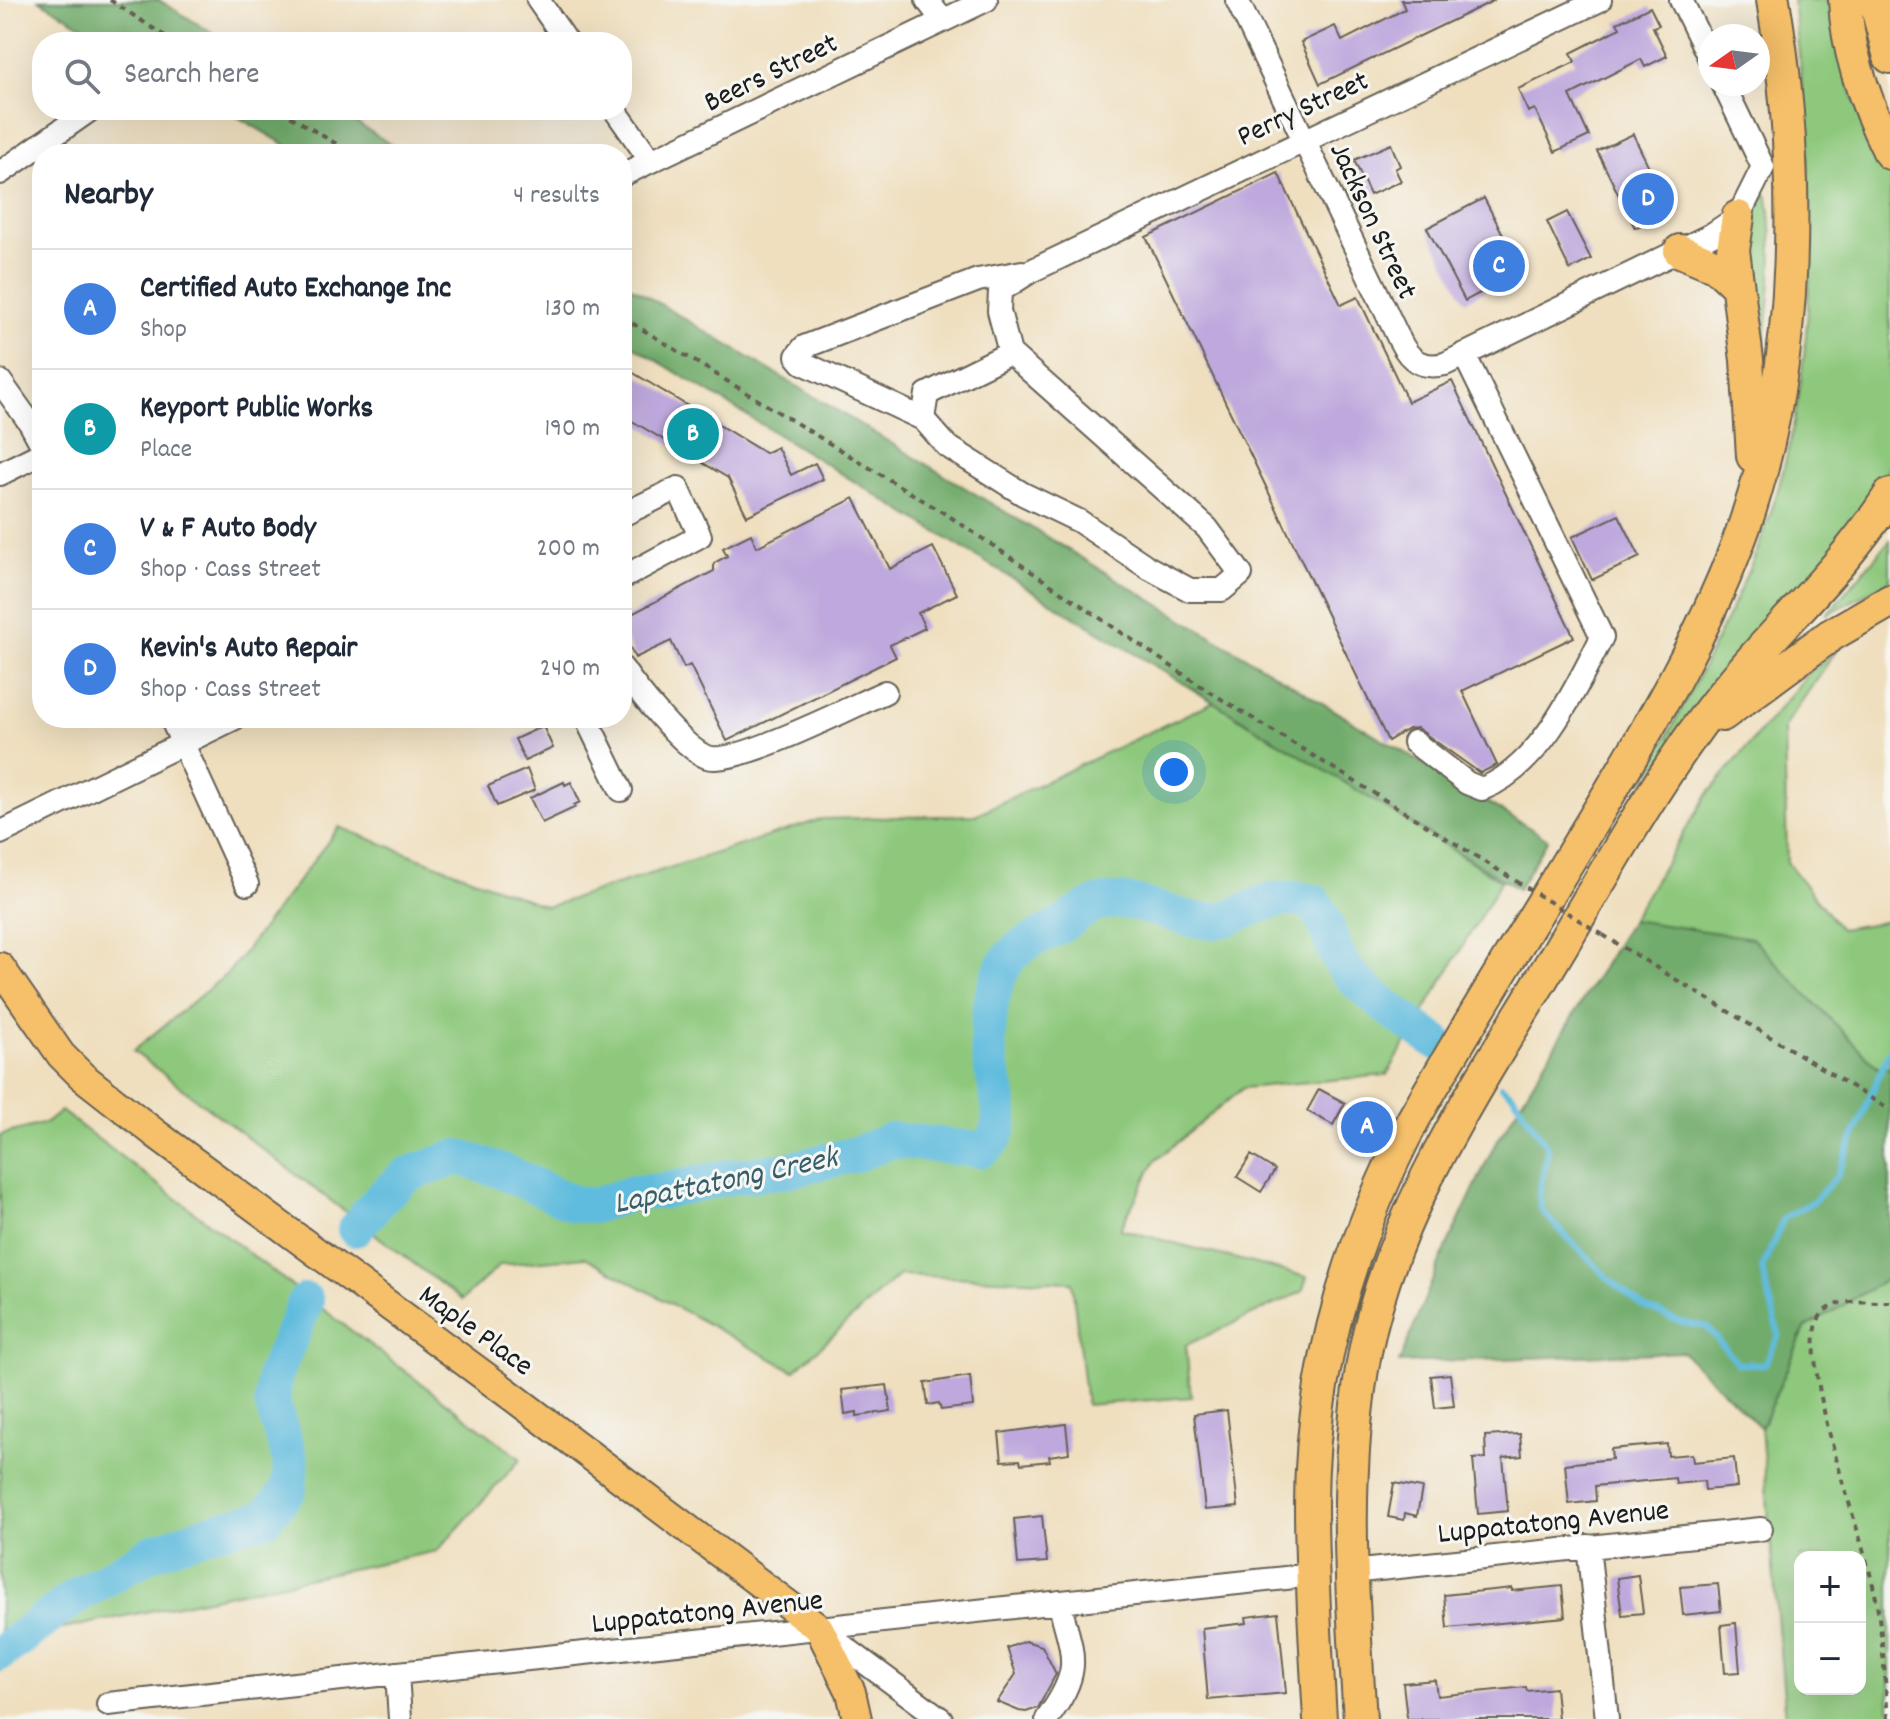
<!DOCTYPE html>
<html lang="en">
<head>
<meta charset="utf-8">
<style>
  :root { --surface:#fff; --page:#f2f2f3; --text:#1f2937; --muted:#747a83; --line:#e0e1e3; --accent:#1f6fb2 }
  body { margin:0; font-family:Dekko,sans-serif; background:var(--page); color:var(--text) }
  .controls { position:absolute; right:24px; bottom:24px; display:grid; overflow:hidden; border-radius:16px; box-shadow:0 8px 32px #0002 }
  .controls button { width:72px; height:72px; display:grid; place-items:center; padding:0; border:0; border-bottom:2px solid var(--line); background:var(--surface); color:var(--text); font:40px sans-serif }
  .compass { position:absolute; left:1698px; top:24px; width:72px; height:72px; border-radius:50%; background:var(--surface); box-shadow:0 8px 32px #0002; rotate:256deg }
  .you { position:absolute; left:1174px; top:772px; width:28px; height:28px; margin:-20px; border:6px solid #fff; border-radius:50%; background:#1a73e8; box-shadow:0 0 0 12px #1a73e833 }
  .badge { display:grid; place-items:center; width:52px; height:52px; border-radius:50%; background:var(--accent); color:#fff; font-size:26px; font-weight:700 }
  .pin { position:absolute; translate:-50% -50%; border:4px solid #fff; box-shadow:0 2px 8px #0006 }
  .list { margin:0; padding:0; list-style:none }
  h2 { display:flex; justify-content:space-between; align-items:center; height:104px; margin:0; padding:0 32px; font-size:34px }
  h2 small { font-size:26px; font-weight:400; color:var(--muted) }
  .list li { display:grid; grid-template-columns:52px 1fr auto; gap:24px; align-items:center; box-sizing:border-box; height:120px; padding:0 32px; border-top:2px solid var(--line) }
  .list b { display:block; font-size:30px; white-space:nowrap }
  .list p { margin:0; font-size:26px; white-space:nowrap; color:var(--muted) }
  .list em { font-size:26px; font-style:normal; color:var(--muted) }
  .icon { flex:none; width:44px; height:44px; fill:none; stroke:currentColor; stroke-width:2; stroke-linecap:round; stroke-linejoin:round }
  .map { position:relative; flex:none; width:1890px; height:1719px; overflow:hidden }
  .search { position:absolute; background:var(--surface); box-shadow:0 8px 32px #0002; left:32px; top:32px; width:600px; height:88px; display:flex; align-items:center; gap:20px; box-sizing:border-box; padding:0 28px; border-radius:32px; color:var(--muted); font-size:30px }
  .panel { position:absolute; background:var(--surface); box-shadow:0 8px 32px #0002; left:32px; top:144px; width:600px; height:584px; border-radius:32px }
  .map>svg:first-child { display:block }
</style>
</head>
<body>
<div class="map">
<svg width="1890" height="1719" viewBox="0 0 1890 1719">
  <rect width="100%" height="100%" fill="#f6f6f2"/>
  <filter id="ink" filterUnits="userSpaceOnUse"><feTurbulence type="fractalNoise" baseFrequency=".0125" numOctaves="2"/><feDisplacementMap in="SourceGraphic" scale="16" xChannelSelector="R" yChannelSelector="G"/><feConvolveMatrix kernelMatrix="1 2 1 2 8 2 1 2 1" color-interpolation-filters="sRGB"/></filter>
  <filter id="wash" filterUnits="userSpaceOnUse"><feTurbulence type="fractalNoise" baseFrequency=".006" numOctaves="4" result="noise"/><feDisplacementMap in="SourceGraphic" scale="32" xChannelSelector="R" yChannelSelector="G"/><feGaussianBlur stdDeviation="1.8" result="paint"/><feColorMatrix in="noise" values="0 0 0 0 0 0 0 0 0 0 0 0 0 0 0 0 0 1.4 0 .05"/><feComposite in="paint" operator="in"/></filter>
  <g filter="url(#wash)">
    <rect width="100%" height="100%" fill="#efdfbf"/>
    <path fill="#8dc87c" stroke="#54724c" stroke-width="2" fill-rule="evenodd" d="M 1793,0 L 1833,0 L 1851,92 L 1890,171 L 1890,465 L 1861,515 L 1643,783 C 1682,707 1723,632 1756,553 C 1827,379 1815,182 1793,0 Z
      M 1765,194 L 1768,197 C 1777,258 1768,320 1759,381 L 1746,230 Z
      M 1890,540 L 1890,581 L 1826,615 Z
      M 1836,651 L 1784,727 L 1787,862 L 1840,929 L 1890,921 L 1890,1068 L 1879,1068 L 1631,920 L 1707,795 L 1808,674 Z
      M 1217,700 L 1501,881 L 1387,1075 L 1243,1088 L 1155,1161 L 1120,1229 L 1307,1277 L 1302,1292 L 1186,1345 L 1191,1397 L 1086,1405 L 1072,1282 L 899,1275 L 794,1371 L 585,1257 L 500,1265 L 462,1300 L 133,1051 L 229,972 L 339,827 L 547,907 L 822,819 L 975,815 Z
      M 61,1111 L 521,1459 L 437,1551 L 44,1633 L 0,1671 L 0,1135 L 46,1123 Z
      M 1890,1277 L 1890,1719 L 1786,1719 L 1761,1428 L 1805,1328 ZM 1800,1557 L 1860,1557 L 1860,1689 L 1800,1689 Z"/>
    <path fill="#72ac6c" stroke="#476444" stroke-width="2" d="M 39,0 L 159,0 L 227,42 L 110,42 Z
      M 226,110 L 336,110 L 406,154 L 301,154 Z
      M 622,281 L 1548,839 L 1518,889 L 622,339 Z
      M 1631,920 L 1752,938 L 1878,1068 L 1890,1068 L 1890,1277 L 1805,1328 L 1761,1428 L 1683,1352 L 1399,1363 L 1441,1259 L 1493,1148 Z"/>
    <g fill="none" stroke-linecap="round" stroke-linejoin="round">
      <path stroke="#60bcde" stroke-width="6" d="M 1501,1086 L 1513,1095 L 1548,1148 L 1539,1195 L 1542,1211 L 1555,1225 L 1609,1279 L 1642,1306 L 1683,1323 L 1707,1327 L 1738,1364 L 1765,1364 L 1779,1335 L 1762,1269 L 1784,1218 L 1814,1201 L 1837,1176 L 1890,1049"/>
      <path stroke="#60bcde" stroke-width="36" d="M 355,1229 L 383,1196 L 407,1175 L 458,1157 L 499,1170 L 575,1204 L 593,1206 L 633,1193 L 663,1191 L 729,1177 L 788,1170 L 857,1154 L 892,1140 L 981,1150 C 1019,1130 988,1075 988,1043 C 988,1017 991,988 1004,966 C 1015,945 1039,938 1058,927 C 1075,918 1086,905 1106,902 C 1142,897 1173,920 1208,921 C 1235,922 1258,900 1284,899 C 1294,898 1305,901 1314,902 C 1329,923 1330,950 1347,971 C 1364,992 1412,1026 1436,1042
        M 0,1653 L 78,1595 L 153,1552 L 213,1531 L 265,1518 L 289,1489 L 291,1463 L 272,1403 L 274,1376 L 306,1301"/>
    </g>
    <g id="blocks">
      <path fill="#bea8dd" d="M 1401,0 L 1495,0 L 1320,84 L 1301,42 L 1335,26 L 1342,41 L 1405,9 Z
        M 1650,7 L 1659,25 L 1653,27 L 1667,56 L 1645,67 L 1641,59 L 1570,95 L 1589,136 L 1555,152 L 1535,109 L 1528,112 L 1518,89 L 1575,62 L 1571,53 L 1620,28 L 1617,23 Z
        M 1633,134 L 1670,211 L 1635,228 L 1597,151 Z
        M 1391,144 L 1400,166 L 1395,169 L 1401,181 L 1370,195 L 1354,160 Z
        M 1278,173 L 1341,305 L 1358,297 L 1408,402 L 1452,381 L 1574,637 L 1462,691 L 1497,765 L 1480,773 L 1417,728 L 1408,729 L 1388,741 L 1146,237 Z
        M 1484,198 L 1522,271 L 1465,301 L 1427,228 Z
        M 1567,212 L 1591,259 L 1570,270 L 1547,222 Z
        M 622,366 L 765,453 L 777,447 L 791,475 L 815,463 L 823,479 L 747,516 L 728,478 L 622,415 Z
        M 854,498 L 890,569 L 933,547 L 957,594 L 918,613 L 925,628 L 890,645 L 896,657 L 727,741 L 690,665 L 684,668 L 671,641 L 635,658 L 622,631 L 622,619 L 714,571 L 714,563 L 727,556 L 723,548 L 751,534 L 757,547 Z
        M 1619,515 L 1640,557 L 1592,580 L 1572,537 Z
        M 543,726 L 553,748 L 525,761 L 515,739 Z
        M 527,769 L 535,790 L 497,806 L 488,786 Z
        M 564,782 L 565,785 L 571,782 L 580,802 L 574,805 L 576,807 L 542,823 L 530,798 Z
        M 1319,1089 L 1345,1103 L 1333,1125 L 1307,1111 Z
        M 1251,1155 L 1275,1170 L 1261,1192 L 1237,1177 Z
        M 1450,1374 L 1454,1406 L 1435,1408 L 1431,1376 Z
        M 970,1376 L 973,1406 L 941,1410 L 939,1403 L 928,1405 L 925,1383 Z
        M 887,1385 L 891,1411 L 857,1416 L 857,1412 L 845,1414 L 842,1390 Z
        M 1227,1410 L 1238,1507 L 1205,1510 L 1194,1414 Z
        M 1066,1424 L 1069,1453 L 1049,1456 L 1050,1461 L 1021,1464 L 1020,1460 L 1002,1461 L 999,1433 Z
        M 1520,1434 L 1522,1456 L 1503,1458 L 1508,1511 L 1478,1514 L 1473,1459 L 1486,1458 L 1485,1436 Z
        M 1667,1444 L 1668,1456 L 1692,1454 L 1693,1462 L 1734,1458 L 1737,1487 L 1705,1490 L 1704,1481 L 1676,1484 L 1675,1478 L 1595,1486 L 1596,1501 L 1569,1504 L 1565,1464 L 1612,1459 L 1611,1449 Z
        M 1394,1483 L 1422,1488 L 1417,1516 L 1405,1513 L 1404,1520 L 1388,1517 Z
        M 1042,1516 L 1047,1562 L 1018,1564 L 1014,1519 Z
        M 1638,1575 L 1643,1613 L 1622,1615 L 1617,1578 Z
        M 1718,1584 L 1721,1611 L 1683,1615 L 1680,1587 Z
        M 1562,1586 L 1565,1617 L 1447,1628 L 1444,1595 L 1512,1588 L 1512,1591 Z
        M 1278,1613 L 1286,1693 L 1208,1700 L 1202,1628 L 1247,1623 L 1246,1617 Z
        M 1736,1623 L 1740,1672 L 1725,1673 L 1721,1625 Z
        M 1025,1641 L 1042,1646 L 1056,1674 L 1038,1708 L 1026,1712 L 1019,1711 L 997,1702 L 1016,1674 L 1007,1648 Z
        M 1435,1680 L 1437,1696 L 1526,1687 L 1527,1691 L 1555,1688 L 1558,1719 L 1407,1719 L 1403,1683 Z"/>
    </g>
  </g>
  <g filter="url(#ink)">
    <use href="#blocks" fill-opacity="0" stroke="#666055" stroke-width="2"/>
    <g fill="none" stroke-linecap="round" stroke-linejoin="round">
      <g stroke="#666055" stroke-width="26">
        <path id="minor" d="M 538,0 L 567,42
          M 927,0 L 943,21
          M 1237,0 L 1400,341 C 1410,361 1422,369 1445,364 L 1711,235 L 1738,217 L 1763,167 L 1723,84
          M 1681,0 L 1710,59
          M 615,110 L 651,161
          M 0,173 L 90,110
          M 622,175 L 986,0
          M 1010,353 L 927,394 L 923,419 L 947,446 L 1023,494 L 1079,521 L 1149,568 L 1190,590 L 1222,590 L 1241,574 L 1207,528 L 1010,353 L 999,311 L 1000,291 L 1031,271 L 1600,0
          M 0,381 L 30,423 L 42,445
          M 923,419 L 803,363 L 797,356 L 804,347 L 978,280 L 1022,272
          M 0,474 L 42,453
          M 622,515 L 678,488 L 700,536 L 622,578
          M 622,668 C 636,689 684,749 707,757 C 735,767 853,706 885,692
          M 171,718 L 247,884
          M 586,718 L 621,790
          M 1414,742 L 1467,783 L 1482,789 C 1540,767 1576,688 1602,637 L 1464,354
          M 0,833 L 235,718
          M 1588,1546 L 1607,1719
          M 1351,1572 L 1761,1529
          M 820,1629 L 941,1719
          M 397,1673 L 400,1719
          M 108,1704 L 1313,1575
          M 1047,1719 C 1083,1669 1074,1658 1059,1602"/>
      </g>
      <g stroke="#666055" stroke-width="32">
        <path id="major" d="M 0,967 L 61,1055 L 82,1076 L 156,1134 L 513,1397 L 819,1628 L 851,1692 L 857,1719"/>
      </g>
      <g stroke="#666055" stroke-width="36">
        <path id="highway" d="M 1845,0 C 1847,53 1866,105 1890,153
          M 1875,0 L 1890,57
          M 1738,217 L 1733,250 L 1747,360 L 1753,456
          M 1680,251 L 1716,266 L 1737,286
          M 1722,715 L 1831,635 L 1890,601
          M 1320,1719 C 1316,1648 1311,1577 1311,1505 C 1311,1370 1351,1239 1413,1120 C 1471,1019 1532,921 1592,822 C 1649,728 1708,629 1745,524 C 1801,361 1801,169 1773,0
          M 1360,1719 C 1352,1596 1342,1474 1365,1352 C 1393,1208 1479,1084 1553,960 C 1603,877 1650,791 1708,713 C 1765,637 1839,576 1890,495"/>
      </g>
      <path stroke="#666055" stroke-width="4" stroke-dasharray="6 6" stroke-linecap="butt" d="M 110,0 L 174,42
        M 280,110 L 353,154
        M 622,317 L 952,518 L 1202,687 L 1516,881
        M 1603,935 L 1890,1110
        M 1888,1719 C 1885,1681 1883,1642 1877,1604 C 1869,1549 1792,1358 1821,1315 C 1834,1296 1870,1303 1890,1302"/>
      <use href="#minor" stroke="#fff" stroke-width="22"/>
      <use href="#major" stroke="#f6c06b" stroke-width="28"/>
      <use href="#highway" stroke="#f6c06b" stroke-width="32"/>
      <path stroke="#666055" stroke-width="4" stroke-dasharray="6 6" stroke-linecap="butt" d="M 1516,881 L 1603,935"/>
    </g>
  </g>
  <g text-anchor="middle" stroke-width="6" stroke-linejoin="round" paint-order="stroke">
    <g font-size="30" fill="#1c1c1c" stroke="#f6f6f2">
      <text transform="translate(770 71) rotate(-26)" y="10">Beers Street</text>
      <text transform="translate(1302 107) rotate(-25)" y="10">Perry Street</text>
      <text transform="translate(1375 220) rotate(65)" y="10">Jackson Street</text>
      <text transform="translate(477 1329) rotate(36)" y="10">Maple Place</text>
      <text transform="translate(1553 1520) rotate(-6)" y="10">Luppatatong Avenue</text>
      <text transform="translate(707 1610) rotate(-6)" y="10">Luppatatong Avenue</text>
    </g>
    <g font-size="32" font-style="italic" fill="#375c6a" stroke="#f6f6f2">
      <text transform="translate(725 1178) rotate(-12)" y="11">Lapattatong Creek</text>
    </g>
  </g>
</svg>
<div class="controls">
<button>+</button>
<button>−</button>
</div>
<svg class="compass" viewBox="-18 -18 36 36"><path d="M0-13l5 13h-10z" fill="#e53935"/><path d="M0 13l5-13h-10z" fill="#747a83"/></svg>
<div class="you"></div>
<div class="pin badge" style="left:1367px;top:1127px;background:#3f7fe0">A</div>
<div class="pin badge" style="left:693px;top:434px;background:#0f9aa8">B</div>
<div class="pin badge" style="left:1499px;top:266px;background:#3f7fe0">C</div>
<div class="pin badge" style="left:1648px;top:199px;background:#3f7fe0">D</div>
<div class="search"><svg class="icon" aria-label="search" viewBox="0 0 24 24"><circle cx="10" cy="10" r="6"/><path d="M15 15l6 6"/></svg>Search here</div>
<section class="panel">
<h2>Nearby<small>4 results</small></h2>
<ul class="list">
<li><span class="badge" style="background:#3f7fe0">A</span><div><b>Certified Auto Exchange Inc</b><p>Shop</p></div><em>130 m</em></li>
<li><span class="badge" style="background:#0f9aa8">B</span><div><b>Keyport Public Works</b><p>Place</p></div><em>190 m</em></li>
<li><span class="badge" style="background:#3f7fe0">C</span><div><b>V &amp; F Auto Body</b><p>Shop · Cass Street</p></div><em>200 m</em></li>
<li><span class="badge" style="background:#3f7fe0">D</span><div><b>Kevin's Auto Repair</b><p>Shop · Cass Street</p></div><em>240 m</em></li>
</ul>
</section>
</div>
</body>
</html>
